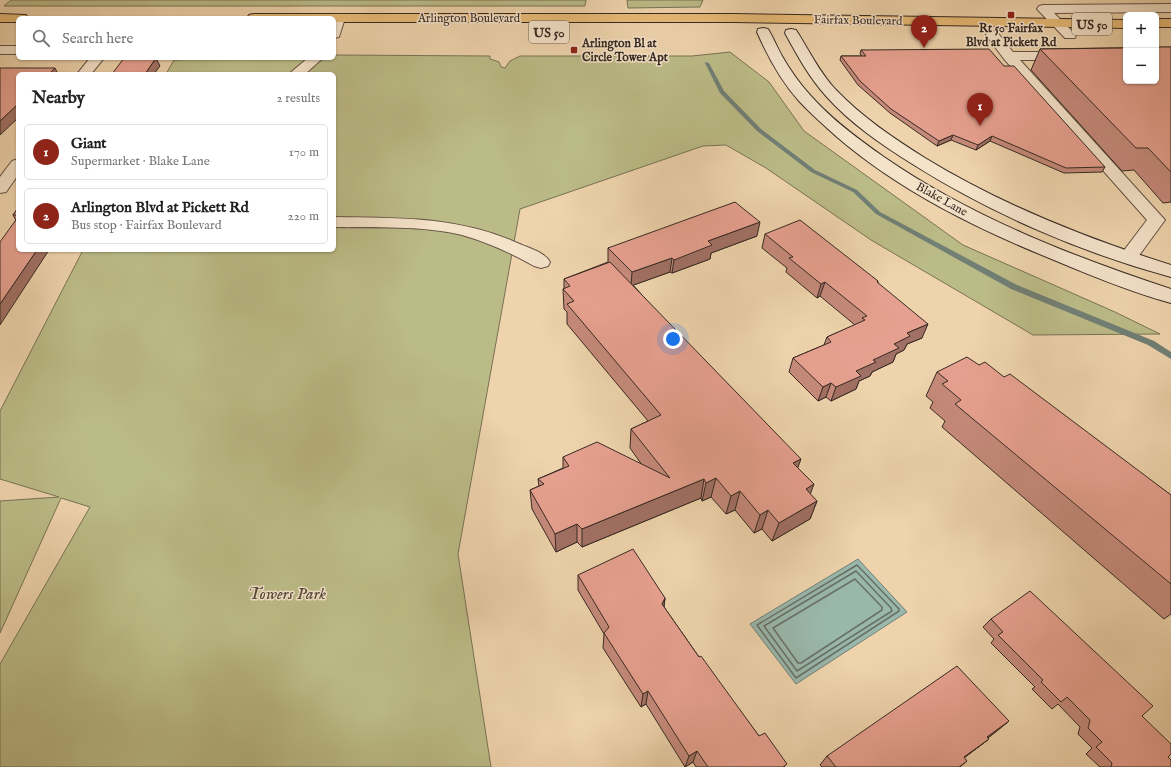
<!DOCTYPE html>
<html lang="en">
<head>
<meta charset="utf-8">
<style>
  :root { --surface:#fff; --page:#f2f2f2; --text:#222; --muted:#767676; --line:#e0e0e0; --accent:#8f2418 }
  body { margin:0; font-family:"IM FELL English",serif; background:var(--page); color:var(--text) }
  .controls { position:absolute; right:12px; top:12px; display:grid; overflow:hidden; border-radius:6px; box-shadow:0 1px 3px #0004 }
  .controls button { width:36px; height:36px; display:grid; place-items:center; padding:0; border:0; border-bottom:1px solid var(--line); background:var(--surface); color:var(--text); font:20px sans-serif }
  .you { position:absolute; left:673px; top:339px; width:14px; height:14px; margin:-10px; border:3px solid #fff; border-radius:50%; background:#1a73e8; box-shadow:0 0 0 6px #1a73e833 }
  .badge { display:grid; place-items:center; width:26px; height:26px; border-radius:50%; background:var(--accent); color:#fff; font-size:13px; font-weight:700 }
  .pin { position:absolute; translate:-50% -33px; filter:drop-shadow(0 1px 2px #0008) }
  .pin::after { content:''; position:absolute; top:21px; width:14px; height:12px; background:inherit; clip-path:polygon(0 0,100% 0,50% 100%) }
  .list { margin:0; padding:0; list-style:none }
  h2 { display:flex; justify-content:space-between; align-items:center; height:52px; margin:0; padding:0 16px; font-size:17px }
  h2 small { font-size:13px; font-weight:400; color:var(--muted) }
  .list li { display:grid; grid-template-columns:26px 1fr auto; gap:12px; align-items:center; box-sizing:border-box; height:56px; margin:0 8px 8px; padding:0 8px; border:1px solid var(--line); border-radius:6px }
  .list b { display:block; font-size:15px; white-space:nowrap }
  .list p { margin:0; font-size:13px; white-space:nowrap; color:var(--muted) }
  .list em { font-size:13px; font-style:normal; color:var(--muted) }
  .icon { flex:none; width:22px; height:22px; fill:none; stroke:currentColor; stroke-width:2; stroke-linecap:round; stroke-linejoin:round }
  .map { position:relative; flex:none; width:1171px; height:767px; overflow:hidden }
  .search { position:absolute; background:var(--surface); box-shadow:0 1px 3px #0004; left:16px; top:16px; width:320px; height:44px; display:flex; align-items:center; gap:10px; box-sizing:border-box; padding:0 14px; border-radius:6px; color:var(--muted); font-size:15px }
  .panel { position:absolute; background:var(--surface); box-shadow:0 1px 3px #0004; left:16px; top:72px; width:320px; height:180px; border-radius:6px }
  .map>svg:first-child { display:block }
</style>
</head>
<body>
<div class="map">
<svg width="1171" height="767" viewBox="0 0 1171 767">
  <rect width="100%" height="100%" fill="#eed3ac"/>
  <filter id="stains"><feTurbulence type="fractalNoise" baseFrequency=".005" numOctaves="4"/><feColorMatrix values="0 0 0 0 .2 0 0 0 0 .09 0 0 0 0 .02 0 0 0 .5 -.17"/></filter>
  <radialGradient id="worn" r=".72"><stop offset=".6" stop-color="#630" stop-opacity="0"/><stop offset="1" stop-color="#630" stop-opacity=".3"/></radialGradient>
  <path fill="#bbbb87" stroke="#787255" d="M 11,0 L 586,0 L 585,6 L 4,6 Z
    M 627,0 L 703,0 L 700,7 L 628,8 Z
    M 730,52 L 769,82 L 804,131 L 963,245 L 1115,312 L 1160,334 L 1033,335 L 871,240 L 766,168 L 726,145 L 703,146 L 520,209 L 458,554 L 491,767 L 0,767 L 0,664 L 90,507 L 61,498 L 0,633 L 0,501 L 59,497 L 0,479 L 0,411 L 83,250 L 334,250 L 334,74 L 166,74 L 174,60 L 201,59 L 204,58 L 334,58 L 334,55 L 490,56 L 490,59 L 499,62 L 501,67 L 505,68 L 510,61 L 520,56 L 692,56 Z"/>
  <path fill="#99b7ab" stroke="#717f75" d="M 858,559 L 907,612 L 796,684 L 750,624 Z"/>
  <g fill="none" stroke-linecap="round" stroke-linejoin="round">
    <path stroke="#687067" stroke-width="1.5" d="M 857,565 L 899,609 L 899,611 L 796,678 L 757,625 Z
      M 856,571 L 891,608 L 892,611 L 797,671 L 764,626 Z
      M 855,579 L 882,607 L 882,610 L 801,663 L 798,663 L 773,628 Z"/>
    <path fill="#717f75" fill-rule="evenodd" d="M 705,62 L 709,63 L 724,91 L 761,129 L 815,170 L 857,190 L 880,212 L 1017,285 L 1154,341 L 1171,352 L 1171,359 L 1148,345 L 1011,289 L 876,214 L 853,192 L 811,172 L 757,131 L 720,93 L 705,63 Z"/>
    <g stroke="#645445" stroke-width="2">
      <path id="street" d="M 1171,4 L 1171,12 L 1054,13 L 1076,35 L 1075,38 L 1065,38 L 1037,9 L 1039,6 L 1043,5 Z
        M 339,14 L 343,15 L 345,18 L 339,37 L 334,38 L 334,18 L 333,18 L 335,15 Z
        M 992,31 L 997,32 L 1013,52 L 1126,52 L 1126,60 L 1020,60 L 1165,220 L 1135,261 L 1128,263 L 1121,261 L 1119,257 L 1147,220 L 1004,59 L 986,35 L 987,32 Z
        M 0,46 L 18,46 L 18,54 L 0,54 Z
        M 90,58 L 104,58 L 91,74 L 77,74 Z
        M 308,58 L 323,58 L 305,74 L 289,74 Z
        M 18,159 L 18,175 L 6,192 L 0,193 L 0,177 L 12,161 Z
        M 334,217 C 400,218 460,216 522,245 C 532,249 545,253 550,262 L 548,266 L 541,268 L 534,266 C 511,253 487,242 462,235 C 420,225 376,228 334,227 Z"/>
    </g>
    <g stroke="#362a23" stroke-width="2">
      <path id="secondary" d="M 763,28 L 768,29 C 773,37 777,47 782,56 C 790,70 799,83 810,95 C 831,119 858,139 884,157 C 971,217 1071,256 1171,289 L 1171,303 C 1131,292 1092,276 1054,260 C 977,229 900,191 837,137 C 824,125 811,114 799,101 C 781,81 768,57 757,32 L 758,29 Z
        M 791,29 L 796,30 C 809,50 819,72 836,90 C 862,117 893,138 925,158 C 1002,205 1085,238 1171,265 L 1171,277 C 1082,253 992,214 914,165 C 882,145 851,124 826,96 C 809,77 797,55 785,33 L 786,30 Z"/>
    </g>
    <g stroke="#362a23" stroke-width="2">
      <path id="primary" d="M 0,14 L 26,15 L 28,18 L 18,18 L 18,22 L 0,22 Z
        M 253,14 L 734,14 L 1126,20 L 1126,28 L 734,22 L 334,22 L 334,18 L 247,18 L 249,15 Z
        M 1156,19 L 1171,19 L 1171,27 L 1156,27 Z"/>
    </g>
    <use href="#street" fill="#f4e2c9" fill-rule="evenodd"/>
    <use href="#secondary" fill="#f4e2c9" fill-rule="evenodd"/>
    <use href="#primary" fill="#e7ba76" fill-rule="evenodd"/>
  </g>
  <path fill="#c68a7b" stroke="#362a23" d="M 1171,47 L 1171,202 L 1163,203 L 1134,170 L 1122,171 L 1031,70 L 1040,49 Z
    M 861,50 L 1004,66 L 1105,167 L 1102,172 L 1064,173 L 990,141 L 976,150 L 951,140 L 937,146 L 890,113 L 858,85 L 840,60 L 841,56 L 862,56 L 860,54 Z
    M 18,208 L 18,250 L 16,220 L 13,215 Z
    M 765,234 L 878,281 L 878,283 L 922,338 L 907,344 L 904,350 L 896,354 L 893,362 L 872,372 L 870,376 L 859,381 L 856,389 L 831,401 L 826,397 L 818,401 L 789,372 L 793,358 L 824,345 L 827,337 L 855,325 L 820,296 L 817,298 L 786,272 L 787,268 L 762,248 Z
    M 757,236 L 711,253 L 710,259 L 672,273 L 670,272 L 633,285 L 798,468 L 810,494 L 817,501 L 810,519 L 772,541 L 762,529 L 754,533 L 735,510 L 726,514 L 711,497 L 702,501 L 701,498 L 582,547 L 577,542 L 556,552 L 532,509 L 530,490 L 539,486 L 538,479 L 563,468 L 563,457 L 642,465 L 630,448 L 631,429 L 648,421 L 567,324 L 567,312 L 564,309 L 563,289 L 564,288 L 564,279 L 608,262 L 608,248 Z
    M 979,365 L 1004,377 L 1171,495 L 1171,614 L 1164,619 L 942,427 L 945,421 L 930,408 L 933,402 L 926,396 L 937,372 Z
    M 578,575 L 665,598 L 664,607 L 699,657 L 759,736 L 785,767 L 696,767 L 693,762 L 685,767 L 646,704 L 641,707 L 603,648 L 604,634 L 578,590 Z
    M 991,619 L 1142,716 L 1168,757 L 1171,767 L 1100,767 L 1086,754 L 1092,748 L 1078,734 L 1080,727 L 1058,704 L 1052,709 L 1032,689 L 1035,687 L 991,643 L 994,639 L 983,627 Z
    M 1009,721 L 988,738 L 989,739 L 964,758 L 967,761 L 960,767 L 822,767 L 820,765 L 827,756 Z"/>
  <path fill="#a17064" stroke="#362a23" d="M 156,58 L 160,66 L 154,74 L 145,74 Z
    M 55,68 L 58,74 L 49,74 Z
    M 18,104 L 18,118 L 0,135 L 0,121 Z
    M 953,135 L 951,140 L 937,146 L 939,141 Z
    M 992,136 L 990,141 L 976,150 L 978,145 Z
    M 760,222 L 757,236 L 711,253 L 710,259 L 672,273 L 674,260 L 708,241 Z
    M 37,250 L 49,250 L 0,325 L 0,304 Z
    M 672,258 L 670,272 L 631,286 L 632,272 Z
    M 825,282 L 820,296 L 817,298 L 821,284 Z
    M 928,324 L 922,338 L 907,344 L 904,350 L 896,354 L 893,362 L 872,372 L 870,376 L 859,381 L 856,389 L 831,401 L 836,387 L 856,371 L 894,344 L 907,333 Z
    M 831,383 L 826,397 L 818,401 L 823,387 Z
    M 801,459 L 794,478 L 793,463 Z
    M 716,478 L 711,497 L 702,501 L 706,483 Z
    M 704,479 L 701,498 L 582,547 L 582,529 Z
    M 814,484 L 807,503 L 806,489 Z
    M 740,491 L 735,510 L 726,514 L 731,496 Z
    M 817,501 L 810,519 L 772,541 L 779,523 Z
    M 768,510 L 762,529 L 754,533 L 760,515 Z
    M 577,524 L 577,542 L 556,552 L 555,534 Z
    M 665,598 L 663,613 L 662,604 Z
    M 648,691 L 646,704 L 641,707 L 643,694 Z
    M 1009,721 L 997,731 L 976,747 L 987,737 Z
    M 989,739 L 953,766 L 964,757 Z
    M 697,751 L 693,762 L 685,767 L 689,756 Z"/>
  <path fill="#e6a08f" stroke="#362a23" d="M 1156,47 L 1171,47 L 1171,172 L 1148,148 L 1136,148 L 1040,49 L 1126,48 L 1126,81 L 1156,81 Z
    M 989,49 L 1004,66 L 1014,66 L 1105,167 L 1066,168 L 992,136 L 978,145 L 953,135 L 939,141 L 891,109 L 860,81 L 841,56 L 866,56 L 861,50 Z
    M 124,58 L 156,58 L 145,74 L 112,74 Z
    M 0,68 L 55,68 L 49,74 L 18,74 L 18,104 L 0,121 Z
    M 735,202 L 760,222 L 708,241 L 712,245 L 674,260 L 672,258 L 632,272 L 608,248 Z
    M 18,208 L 18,215 L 13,215 Z
    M 18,217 L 18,250 L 37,250 L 0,304 L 0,242 Z
    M 800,220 L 878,281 L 877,282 L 928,324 L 907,333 L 910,336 L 894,344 L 899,348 L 873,360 L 876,362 L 856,371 L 861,376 L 836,387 L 831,383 L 823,387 L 793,358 L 831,342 L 827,337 L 865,320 L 862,318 L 867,316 L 825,282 L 821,284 L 789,258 L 793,257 L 765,234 Z
    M 610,262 L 801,459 L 793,463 L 814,484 L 806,489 L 817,501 L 779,523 L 768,510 L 760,515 L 740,491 L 731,496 L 716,478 L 706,483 L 704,479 L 582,529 L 577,524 L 555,534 L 530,490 L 544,484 L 538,479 L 569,466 L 563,457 L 597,442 L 670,478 L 631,429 L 661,415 L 567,304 L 574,301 L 563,289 L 570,286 L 564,279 Z
    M 967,357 L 979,365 L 985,362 L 1004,377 L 1010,374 L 1171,495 L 1171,584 L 955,404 L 961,400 L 942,384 L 948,381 L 937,372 Z
    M 633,549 L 665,598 L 662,604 L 699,657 L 701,656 L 759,736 L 765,733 L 787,764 L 783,767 L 708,767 L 697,751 L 689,756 L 648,691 L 643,694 L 604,633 L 609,627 L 578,575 Z
    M 1030,591 L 1153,706 L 1142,716 L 1171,744 L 1171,754 L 1168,757 L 1171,760 L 1171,767 L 1111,767 L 1112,763 L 1096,747 L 1102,742 L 1088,728 L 1090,720 L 1067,697 L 1061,702 L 1041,682 L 1043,680 L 998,635 L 1003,632 L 991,619 Z
    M 957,666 L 1009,721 L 987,737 L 989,739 L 964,757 L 967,761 L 959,767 L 836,767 L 827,756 Z"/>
  <g fill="#8f2418" stroke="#f4e2c9" stroke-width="1.5">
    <rect x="1007" y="11" width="8" height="8" rx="2"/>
    <rect x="570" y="46" width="8" height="8" rx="2"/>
  </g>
  <g text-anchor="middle" stroke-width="3" stroke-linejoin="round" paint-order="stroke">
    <g font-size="12" fill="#362a23" stroke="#f4e2c9">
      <text x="469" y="22">Arlington Boulevard</text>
      <text transform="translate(858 20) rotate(1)" y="4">Fairfax Boulevard</text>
      <text transform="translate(942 199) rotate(29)" y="4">Blake Lane</text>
    </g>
    <g font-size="12" font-weight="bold" fill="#362a23" stroke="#f4e2c9">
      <text x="1011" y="32">Rt 50 Fairfax<tspan x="1011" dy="14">Blvd at Pickett Rd</tspan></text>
      <text x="582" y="47" text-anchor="start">Arlington Bl at<tspan x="582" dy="14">Circle Tower Apt</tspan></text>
    </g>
    <g fill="#f4e2c9" stroke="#6f6155" stroke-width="1">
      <rect x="1072" y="13" width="40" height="22" rx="3"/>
      <rect x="529" y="21" width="40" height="22" rx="3"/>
    </g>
    <g font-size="13" font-weight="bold" fill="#362a23">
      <text x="1092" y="29">US 50</text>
      <text x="549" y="37">US 50</text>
    </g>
    <g font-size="17" font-style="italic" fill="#514737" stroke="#f4e2c9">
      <text x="287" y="599">Towers Park</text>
    </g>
  </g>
  <rect width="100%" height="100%" filter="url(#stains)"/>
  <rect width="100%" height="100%" fill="url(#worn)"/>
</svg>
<div class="controls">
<button>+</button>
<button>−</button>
</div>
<div class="you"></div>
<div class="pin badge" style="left:980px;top:126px">1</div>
<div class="pin badge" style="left:924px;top:48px">2</div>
<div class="search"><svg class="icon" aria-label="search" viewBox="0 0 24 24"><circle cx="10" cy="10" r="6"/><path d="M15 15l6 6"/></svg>Search here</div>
<section class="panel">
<h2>Nearby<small>2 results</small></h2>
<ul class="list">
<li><span class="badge">1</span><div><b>Giant</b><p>Supermarket · Blake Lane</p></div><em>170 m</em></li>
<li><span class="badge">2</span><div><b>Arlington Blvd at Pickett Rd</b><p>Bus stop · Fairfax Boulevard</p></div><em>220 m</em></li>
</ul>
</section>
</div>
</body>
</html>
